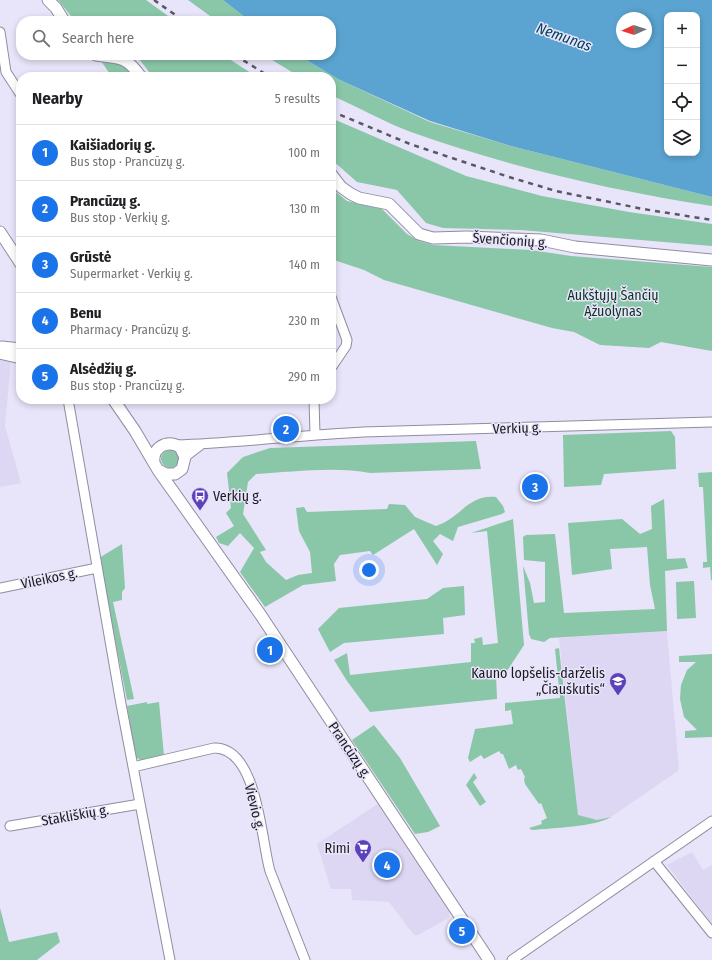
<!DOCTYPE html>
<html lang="en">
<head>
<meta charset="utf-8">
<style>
  :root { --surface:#fff; --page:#f2f2f2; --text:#202124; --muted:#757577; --line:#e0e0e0; --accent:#1a73e8 }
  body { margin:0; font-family:"Fira Sans Condensed",sans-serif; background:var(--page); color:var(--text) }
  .controls { position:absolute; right:12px; top:12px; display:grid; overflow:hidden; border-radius:8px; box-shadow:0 2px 6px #0003 }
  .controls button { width:36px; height:36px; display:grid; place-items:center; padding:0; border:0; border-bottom:1px solid var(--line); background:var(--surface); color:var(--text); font:20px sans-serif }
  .compass { position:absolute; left:616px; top:12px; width:36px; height:36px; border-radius:50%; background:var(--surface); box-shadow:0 2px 6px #0003; rotate:267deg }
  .you { position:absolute; left:369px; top:570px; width:14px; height:14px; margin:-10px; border:3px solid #fff; border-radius:50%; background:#1a73e8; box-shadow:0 0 0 6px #1a73e833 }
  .badge { display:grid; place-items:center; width:26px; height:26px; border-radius:50%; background:var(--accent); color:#fff; font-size:13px; font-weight:700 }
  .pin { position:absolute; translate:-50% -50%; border:2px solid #fff; box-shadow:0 1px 4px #0006 }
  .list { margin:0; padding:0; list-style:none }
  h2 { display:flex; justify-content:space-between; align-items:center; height:52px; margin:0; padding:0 16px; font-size:17px }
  h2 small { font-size:13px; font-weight:400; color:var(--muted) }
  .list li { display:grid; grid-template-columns:26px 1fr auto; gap:12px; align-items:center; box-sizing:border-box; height:56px; padding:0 16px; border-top:1px solid var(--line) }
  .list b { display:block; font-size:15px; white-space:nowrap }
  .list p { margin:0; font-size:13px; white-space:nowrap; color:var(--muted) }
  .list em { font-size:13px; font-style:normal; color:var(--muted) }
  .icon { flex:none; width:22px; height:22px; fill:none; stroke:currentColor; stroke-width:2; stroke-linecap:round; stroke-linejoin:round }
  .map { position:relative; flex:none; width:712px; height:960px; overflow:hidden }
  .search { position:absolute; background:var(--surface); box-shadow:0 2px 6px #0003; left:16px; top:16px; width:320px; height:44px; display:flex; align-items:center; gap:10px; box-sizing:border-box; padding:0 14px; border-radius:16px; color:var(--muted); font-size:15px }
  .panel { position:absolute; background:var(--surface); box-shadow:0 2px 6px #0003; left:16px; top:72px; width:320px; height:332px; border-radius:16px }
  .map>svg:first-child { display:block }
</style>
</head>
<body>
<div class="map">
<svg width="712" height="960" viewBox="0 0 712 960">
  <rect width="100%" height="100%" fill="#e8e4f9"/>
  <path fill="#ded7f4" d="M 0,359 L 11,361 L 5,426 L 21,483 L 0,487 Z
    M 667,631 L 679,770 L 611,817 L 597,820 L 578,816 L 559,638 Z
    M 379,803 L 450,911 L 449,918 L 418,935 L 414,935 L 389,902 L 352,900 L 351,889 L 331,889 L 317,844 Z
    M 692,852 L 703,870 L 712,865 L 712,925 L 667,865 Z"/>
  <path fill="#8ac6a8" d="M 58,0 L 146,0 L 175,21 L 75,21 Z
    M 188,0 L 223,0 L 250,21 L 217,21 Z
    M 136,55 L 223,55 L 257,77 L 153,77 Z
    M 264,55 L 298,55 L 340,80 L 430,122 L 511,146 L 712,197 L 712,206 C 610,190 509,167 411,132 C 384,122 358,107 331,95 L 331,77 L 300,77 Z
    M 101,61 C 116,62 124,64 133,77 L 112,77 Z
    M 331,118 L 466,176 L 542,196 L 629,212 L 712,224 L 712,246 L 521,230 L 443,228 L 426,223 L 397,190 L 357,182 L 331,159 Z
    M 331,188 L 347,201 L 382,209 L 407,234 L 419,241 L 433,245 L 531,250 L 571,256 L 712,267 L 712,351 L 661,342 L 649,348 L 600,345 L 574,332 L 552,328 L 384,280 L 364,270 L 331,259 Z
    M 671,431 L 675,437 L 676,469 L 604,474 L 601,485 L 564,487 L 563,435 Z
    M 476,441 L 481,469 L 370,473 C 336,466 290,472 256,474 L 248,482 L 243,514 L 266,550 L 260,552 L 266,562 L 286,580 L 298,575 L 312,573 L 310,552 L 299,531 L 296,508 L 304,507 L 307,512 L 387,509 L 389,504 L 405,505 L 415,517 L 436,526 C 441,524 446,522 450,519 C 466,508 474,495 496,497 L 503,506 L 505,512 L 502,514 L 458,527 L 453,541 L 440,534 L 433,541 L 443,554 L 437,565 L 414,529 L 373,555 L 370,551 L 340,555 L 334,564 L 336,581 L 303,585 L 265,607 L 240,572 L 254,548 L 240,533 L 228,546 L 219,543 L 216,537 L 234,526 L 226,513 L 231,508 L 227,473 L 243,457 L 270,448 Z
    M161 459a9 9 0 1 1 18 0a9 9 0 1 1-18 0Z
    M 712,472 L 712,580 L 711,580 L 710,567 L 703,568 L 703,562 L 707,562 L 703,487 L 699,487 L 698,473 Z
    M 664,499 L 667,559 L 685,558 L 688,568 L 665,571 L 667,631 L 550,638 L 544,642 L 531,639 L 529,634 L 523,566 L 530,583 L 534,603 L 545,602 L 545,562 L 524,560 L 523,537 L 526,535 L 555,534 L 564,613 L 655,609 L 650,585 L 647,547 L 610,549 L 612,569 L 572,575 L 568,523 L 622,519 L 640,534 L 652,529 L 651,506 Z
    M 513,519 L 524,645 L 503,677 L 496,674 L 497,699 L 370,712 L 347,681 L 334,660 L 347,653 L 350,675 L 471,662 L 471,643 L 475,643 L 474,639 L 482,637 L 483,645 L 498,643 L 487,531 L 471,533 Z
    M 122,544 L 125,588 L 122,592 L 122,600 L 113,602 L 134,699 L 127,700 L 99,558 Z
    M 694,581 L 696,618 L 677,619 L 676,582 Z
    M 464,586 L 465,615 L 443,618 L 444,634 L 344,643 L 330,652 L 318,629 L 339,608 L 427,599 L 443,588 Z
    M 559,648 L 578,815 L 597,820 L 611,817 C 595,827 552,828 532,830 L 529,828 L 542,824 L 541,821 L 547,818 L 541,803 L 539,804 L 525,784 L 524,779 L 525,777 L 521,769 L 518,770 L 516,765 L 509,769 L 503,754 L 501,754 L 499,751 L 484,759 L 481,755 L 470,762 L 468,758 L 475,729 L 513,724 L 511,710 L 505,711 L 505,703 L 560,698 L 555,649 Z
    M 712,654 L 712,737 L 685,738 L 685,731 L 697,730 L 684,717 L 680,699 L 681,685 L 687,670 L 696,662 L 679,662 L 679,656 Z
    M 147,702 L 147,704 L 159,702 L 164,756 L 141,761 L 135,756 L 127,706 Z
    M 374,725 L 400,758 L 440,826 L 428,832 L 415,834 L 352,740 Z
    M 474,773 L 477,778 L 473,782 L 486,802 L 480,806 L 466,785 Z
    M 0,908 L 9,942 L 57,932 L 60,942 L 37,960 L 0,960 Z"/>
  <path fill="#5ba4d1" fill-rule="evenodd" d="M 223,0 L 712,0 L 712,197 L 511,146 L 430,121 L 340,80 L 298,55 L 331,55 L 331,21 L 250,21 ZM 667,15 L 697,15 L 697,153 L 667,153 ZM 622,18 L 646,18 L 646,42 L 622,42 Z"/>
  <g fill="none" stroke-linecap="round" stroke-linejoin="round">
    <g stroke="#918ca0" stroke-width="11">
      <path id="minor" d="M 0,32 L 6,72 L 21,95
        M 331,297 L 347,340 L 346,346 L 331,368
        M 68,399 L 121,704 L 170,960
        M 314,399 L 315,435
        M 176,445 C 239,443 301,435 363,432 L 712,422
        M 185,457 L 202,444
        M 0,588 L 97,568
        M 133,767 L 214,748 C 258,747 261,841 270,871 L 305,960
        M 10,826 L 140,804
        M 654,861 L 712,933
        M 512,960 L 712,821"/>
    </g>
    <g stroke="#918ca0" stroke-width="13">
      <path id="tertiary" d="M 48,0 L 56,8 L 64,21
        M 96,55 C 121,59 125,55 141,77
        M 331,174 L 341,187 L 351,194 L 359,198 L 389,204 L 419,234 L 433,238 L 467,237 L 541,240 L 575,247 L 712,260
        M 0,232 L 21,264
        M 2,347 L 21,349
        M 0,353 L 21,358
        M 113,399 L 135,431 L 158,470 L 166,474 L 175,474 L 182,469 L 185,457 L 180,447 C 166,439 152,448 154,463
        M 158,470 L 260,614 L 489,960"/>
    </g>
    <use href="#minor" stroke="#fff" stroke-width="9"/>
    <use href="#tertiary" stroke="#fff" stroke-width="11"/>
    <path stroke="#595763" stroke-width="2.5" stroke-dasharray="5 5" stroke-linecap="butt" d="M 154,0 L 184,21
      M 235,55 L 270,77
      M 331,111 L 410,144 L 509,177 L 556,191 L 643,209 L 712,220"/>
  </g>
  <defs>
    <g id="bus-pin" transform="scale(0.9)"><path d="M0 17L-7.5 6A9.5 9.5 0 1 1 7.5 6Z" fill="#5d41b9" stroke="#e8e4f9"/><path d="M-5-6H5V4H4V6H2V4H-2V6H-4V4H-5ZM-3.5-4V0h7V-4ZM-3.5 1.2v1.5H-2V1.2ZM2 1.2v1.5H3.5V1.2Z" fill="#fff"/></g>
    <g id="school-pin" transform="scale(0.9)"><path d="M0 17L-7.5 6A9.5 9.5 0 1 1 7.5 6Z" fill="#5d41b9" stroke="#e8e4f9"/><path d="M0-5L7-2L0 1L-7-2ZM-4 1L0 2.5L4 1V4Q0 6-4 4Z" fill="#fff"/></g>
    <g id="supermarket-pin" transform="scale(0.9)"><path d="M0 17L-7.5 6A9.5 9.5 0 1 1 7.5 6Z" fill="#5d41b9" stroke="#e8e4f9"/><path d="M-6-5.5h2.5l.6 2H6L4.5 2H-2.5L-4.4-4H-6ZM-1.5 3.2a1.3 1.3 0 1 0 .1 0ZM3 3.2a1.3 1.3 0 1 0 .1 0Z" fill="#fff"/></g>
  </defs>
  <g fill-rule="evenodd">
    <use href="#bus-pin" x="200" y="496"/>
    <use href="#school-pin" x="618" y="681"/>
    <use href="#supermarket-pin" x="363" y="848"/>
  </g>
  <g text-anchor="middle" stroke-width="3" stroke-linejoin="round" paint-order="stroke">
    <g font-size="14" fill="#1b1a21" stroke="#e8e4f9">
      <text transform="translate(510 240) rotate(4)" y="5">Švenčionių g.</text>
      <text transform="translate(517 428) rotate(-2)" y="5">Verkių g.</text>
      <text transform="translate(49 578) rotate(-12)" y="5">Vileikos g.</text>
      <text transform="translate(350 750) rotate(56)" y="5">Prancūzų g.</text>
      <text transform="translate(255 807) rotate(76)" y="5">Vievio g.</text>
      <text transform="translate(75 815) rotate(-10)" y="5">Stakliškių g.</text>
    </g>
    <g font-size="14" fill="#0e3324" stroke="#e8e4f9">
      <text x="613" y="300">Aukštųjų Šančių<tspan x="613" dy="16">Ąžuolynas</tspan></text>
    </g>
    <g font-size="14" fill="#1b1a21" stroke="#e8e4f9" text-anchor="end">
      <text x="213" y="501" text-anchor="start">Verkių g.</text>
      <text x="605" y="678">Kauno lopšelis-darželis<tspan x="605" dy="16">„Čiauškutis“</tspan></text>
      <text x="350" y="853">Rimi</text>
    </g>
    <g font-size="15" font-style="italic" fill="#00405e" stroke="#e8e4f9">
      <text transform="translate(564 37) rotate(20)" y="5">Nemunas</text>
    </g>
  </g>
</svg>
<div class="controls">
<button>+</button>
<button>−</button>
<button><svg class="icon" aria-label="locate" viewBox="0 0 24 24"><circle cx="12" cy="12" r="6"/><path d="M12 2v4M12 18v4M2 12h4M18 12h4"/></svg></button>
<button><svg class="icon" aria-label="layers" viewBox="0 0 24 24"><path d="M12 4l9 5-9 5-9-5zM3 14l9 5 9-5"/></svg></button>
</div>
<svg class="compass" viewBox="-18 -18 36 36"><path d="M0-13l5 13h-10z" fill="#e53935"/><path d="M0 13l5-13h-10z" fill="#757577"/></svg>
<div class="you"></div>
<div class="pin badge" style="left:270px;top:650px">1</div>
<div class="pin badge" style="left:286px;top:429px">2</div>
<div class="pin badge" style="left:535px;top:487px">3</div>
<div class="pin badge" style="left:387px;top:865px">4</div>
<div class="pin badge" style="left:462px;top:931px">5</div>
<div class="search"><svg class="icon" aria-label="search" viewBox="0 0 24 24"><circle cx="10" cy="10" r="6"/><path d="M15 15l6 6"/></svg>Search here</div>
<section class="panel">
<h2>Nearby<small>5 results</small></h2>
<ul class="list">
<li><span class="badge">1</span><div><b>Kaišiadorių g.</b><p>Bus stop · Prancūzų g.</p></div><em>100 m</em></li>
<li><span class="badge">2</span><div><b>Prancūzų g.</b><p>Bus stop · Verkių g.</p></div><em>130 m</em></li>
<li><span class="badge">3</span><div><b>Grūstė</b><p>Supermarket · Verkių g.</p></div><em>140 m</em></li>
<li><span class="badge">4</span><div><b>Benu</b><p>Pharmacy · Prancūzų g.</p></div><em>230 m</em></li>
<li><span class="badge">5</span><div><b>Alsėdžių g.</b><p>Bus stop · Prancūzų g.</p></div><em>290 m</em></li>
</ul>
</section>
</div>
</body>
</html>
